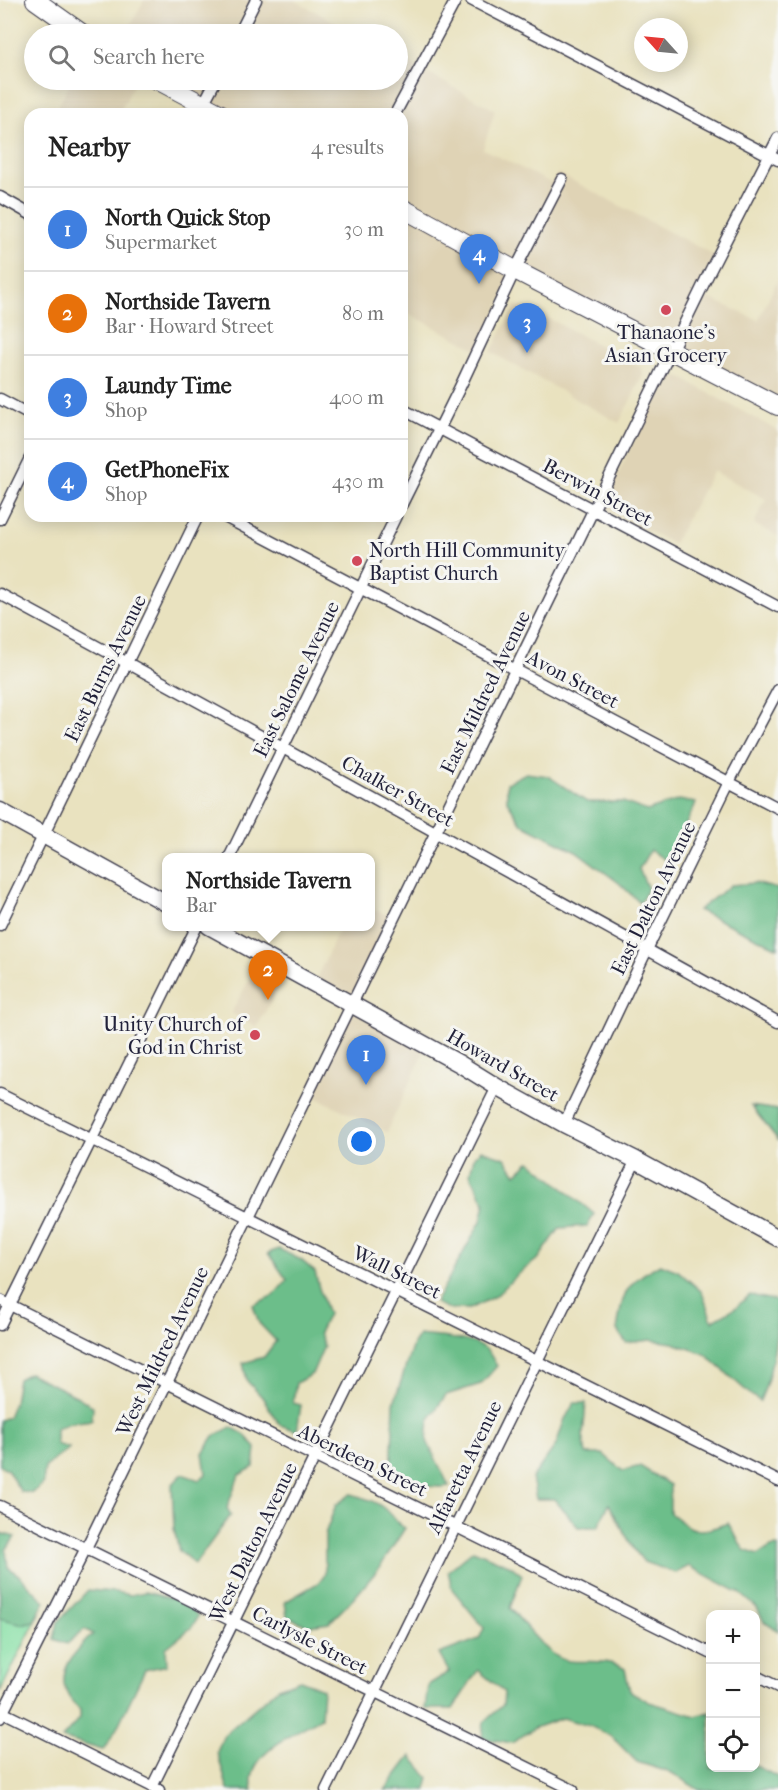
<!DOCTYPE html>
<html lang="en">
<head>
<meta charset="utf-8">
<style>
  :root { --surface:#fff; --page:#f2f2f2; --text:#222; --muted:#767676; --line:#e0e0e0; --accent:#d1495b }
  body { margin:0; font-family:"IM FELL French Canon",serif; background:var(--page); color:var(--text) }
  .controls { position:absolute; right:18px; bottom:18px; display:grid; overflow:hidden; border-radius:12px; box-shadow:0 3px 15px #0003 }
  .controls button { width:54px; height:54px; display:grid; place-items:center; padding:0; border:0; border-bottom:2px solid var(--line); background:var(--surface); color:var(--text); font:30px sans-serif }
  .compass { position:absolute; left:634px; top:18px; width:54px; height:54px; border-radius:50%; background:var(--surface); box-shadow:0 3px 15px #0003; rotate:297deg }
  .you { position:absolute; left:362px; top:1142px; width:21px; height:21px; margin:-15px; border:4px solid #fff; border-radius:50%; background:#1a73e8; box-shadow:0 0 0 9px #1a73e833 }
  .badge { display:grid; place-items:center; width:39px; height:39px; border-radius:50%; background:var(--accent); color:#fff; font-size:20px; font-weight:700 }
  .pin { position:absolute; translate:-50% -50px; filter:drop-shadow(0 2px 3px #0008) }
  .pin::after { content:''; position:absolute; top:32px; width:21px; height:18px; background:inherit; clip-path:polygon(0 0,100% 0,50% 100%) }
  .popup { position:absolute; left:162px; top:853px; width:213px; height:78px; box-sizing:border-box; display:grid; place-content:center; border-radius:12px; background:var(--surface); filter:drop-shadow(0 2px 4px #0005); font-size:20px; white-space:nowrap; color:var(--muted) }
  .popup b { font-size:22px; color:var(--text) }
  .popup::after { content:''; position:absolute; left:50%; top:100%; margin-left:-12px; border:12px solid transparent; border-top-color:var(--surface) }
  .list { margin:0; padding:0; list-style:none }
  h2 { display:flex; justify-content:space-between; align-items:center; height:78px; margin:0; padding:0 24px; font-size:26px }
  h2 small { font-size:20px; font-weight:400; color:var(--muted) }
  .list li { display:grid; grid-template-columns:39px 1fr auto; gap:18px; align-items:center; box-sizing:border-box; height:84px; padding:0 24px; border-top:2px solid var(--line) }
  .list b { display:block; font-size:22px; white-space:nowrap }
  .list p { margin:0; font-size:20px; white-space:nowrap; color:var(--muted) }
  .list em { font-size:20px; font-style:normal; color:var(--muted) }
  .icon { flex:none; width:33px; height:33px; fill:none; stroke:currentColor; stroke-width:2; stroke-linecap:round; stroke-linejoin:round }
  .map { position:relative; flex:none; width:778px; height:1790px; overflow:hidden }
  .search { position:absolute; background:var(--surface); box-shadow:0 3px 15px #0003; left:24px; top:24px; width:384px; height:66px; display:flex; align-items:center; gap:15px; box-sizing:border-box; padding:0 21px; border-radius:33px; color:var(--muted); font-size:22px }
  .panel { position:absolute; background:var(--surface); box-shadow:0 3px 15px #0003; left:24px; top:108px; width:384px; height:414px; border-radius:18px }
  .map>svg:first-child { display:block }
</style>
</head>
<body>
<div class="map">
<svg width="778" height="1790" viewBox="0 0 778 1790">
  <rect width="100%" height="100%" fill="#f6f6f2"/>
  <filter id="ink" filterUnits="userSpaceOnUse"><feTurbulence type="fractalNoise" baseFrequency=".0167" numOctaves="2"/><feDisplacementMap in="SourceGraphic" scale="12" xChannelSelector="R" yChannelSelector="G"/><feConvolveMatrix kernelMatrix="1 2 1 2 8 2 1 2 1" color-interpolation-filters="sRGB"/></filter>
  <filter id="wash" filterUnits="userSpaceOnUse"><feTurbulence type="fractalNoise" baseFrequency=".008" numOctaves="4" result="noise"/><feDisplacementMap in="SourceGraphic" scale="24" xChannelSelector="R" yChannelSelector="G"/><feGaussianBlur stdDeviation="1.35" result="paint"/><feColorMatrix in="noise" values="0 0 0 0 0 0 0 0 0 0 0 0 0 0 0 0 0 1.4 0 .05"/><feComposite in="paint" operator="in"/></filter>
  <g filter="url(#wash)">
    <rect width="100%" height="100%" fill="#e9e2bf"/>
    <path fill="#dfd3b5" d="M 144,0 L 252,0 L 235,34 L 126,34 Z
      M 256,0 L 294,0 L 357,34 L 239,34 Z
      M 398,57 L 495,110 L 483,149 L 551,183 L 558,173 L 717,257 L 700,294 L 758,320 L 778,279 L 778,404 L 515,270 L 478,350 L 402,310 L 402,114 L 221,114 L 203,105 L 216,80 L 398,80 Z
      M 72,80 L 136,80 L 119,114 L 54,114 Z
      M 164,80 L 213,80 L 202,101 Z
      M 515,305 L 531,309 L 642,368 L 643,375 L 619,423 L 491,352 Z
      M 678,376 L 778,431 L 778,536 L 754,524 L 766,499 L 713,471 L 673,544 L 606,508 L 604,502 L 663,381 Z
      M 370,908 L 395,918 L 353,1005 L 427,1046 L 387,1132 L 309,1094 L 352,1005 L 314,984 L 340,927 L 370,926 Z
      M 262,956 L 288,970 L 257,1027 L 231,1013 Z"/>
    <path fill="#86e0a5" stroke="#548170" stroke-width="1.5" d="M 0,1592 L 40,1612 L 0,1692 Z"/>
    <path fill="#6cbe8a" stroke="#477062" stroke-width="1.5" d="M 526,773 L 548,776 L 587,802 L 623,802 L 647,811 L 679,800 L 696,803 L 668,862 L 650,850 L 639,869 L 648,889 L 640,903 L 619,883 L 576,851 L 522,824 L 507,801 L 507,783 Z
      M 755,883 L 778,889 L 778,948 L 698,910 L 731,885 Z
      M 751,1106 L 778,1110 L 778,1140 Z
      M 481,1150 L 505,1158 L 516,1174 L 530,1161 L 594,1214 L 587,1226 L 560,1228 L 539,1258 L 516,1276 L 496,1296 L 469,1309 L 449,1309 L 435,1303 L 481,1221 L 485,1203 L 470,1174 L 474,1157 Z
      M 279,1249 L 301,1260 L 315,1272 L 319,1288 L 328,1314 L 319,1333 L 324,1346 L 312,1374 L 296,1383 L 293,1403 L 301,1405 L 297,1431 L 280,1425 L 262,1397 L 247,1381 L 243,1363 L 264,1357 L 276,1341 L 259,1323 L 253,1305 L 274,1295 L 287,1280 L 268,1253 Z
      M 660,1264 L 678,1271 L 702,1292 L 712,1321 L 735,1308 L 750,1295 L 777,1301 C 778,1335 773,1370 760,1401 L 751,1395 L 705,1354 L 673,1343 L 651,1340 L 626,1343 L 617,1330 C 623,1291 625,1284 660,1264 Z
      M 419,1335 C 439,1338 469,1337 486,1349 C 490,1353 494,1361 497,1366 L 481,1384 L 446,1395 L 429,1419 L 427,1441 L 449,1486 C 431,1490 409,1482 391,1475 L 394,1403 L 413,1344 Z
      M 29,1373 L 78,1397 L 93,1407 L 92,1420 L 70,1423 L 56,1428 L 56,1444 L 69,1448 L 45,1467 L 43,1483 L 33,1493 L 21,1492 L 7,1469 L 0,1465 L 0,1420 L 8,1417 L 14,1402 L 18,1379 Z
      M 574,1403 L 586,1403 L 583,1435 L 586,1454 L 603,1454 L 623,1471 L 640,1466 L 670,1485 L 670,1513 C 695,1533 698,1534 728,1523 L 744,1550 L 758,1555 L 771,1547 L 778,1546 L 778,1631 L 764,1622 L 757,1608 L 740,1593 L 689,1566 L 676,1573 L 644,1562 L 633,1548 L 609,1504 L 598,1527 L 578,1527 L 554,1499 L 536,1499 L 532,1478 L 556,1445 L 564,1421 Z
      M 231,1427 L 244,1434 L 256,1448 L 254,1467 L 239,1475 L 227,1508 L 231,1515 L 195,1564 L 179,1551 L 174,1529 L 172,1485 L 182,1474 L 199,1480 L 206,1474 L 203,1453 L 214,1436 Z
      M 351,1494 C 364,1498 377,1501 387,1511 C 393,1517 397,1524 405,1528 L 380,1567 L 355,1597 L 329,1623 L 309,1626 L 287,1617 L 285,1602 L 318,1583 L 325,1574 L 325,1534 L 336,1505 Z
      M 0,1533 L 15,1537 L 6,1550 L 8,1567 C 25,1578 30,1589 45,1601 L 34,1621 L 22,1624 L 0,1618 Z
      M 473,1550 L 511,1566 L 522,1575 L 510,1608 C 523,1622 550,1660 569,1661 C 589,1663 606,1658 625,1669 L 630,1691 L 649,1702 L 696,1716 L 710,1712 L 710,1768 L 756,1766 L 778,1777 L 778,1790 L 699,1790 L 672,1773 L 637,1762 L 611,1736 L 590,1726 L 562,1718 L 534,1728 L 512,1743 L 482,1738 L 484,1722 L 503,1705 L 504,1692 L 478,1670 L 453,1709 L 425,1709 L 428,1685 L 449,1672 L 439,1654 L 479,1639 L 484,1628 L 452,1589 L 448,1571 Z
      M 88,1590 L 115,1592 L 130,1595 L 145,1592 L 174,1599 L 189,1606 L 198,1616 L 192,1627 L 166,1648 L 167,1665 L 145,1670 L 116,1730 L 103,1750 L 62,1738 L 80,1718 L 80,1710 C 49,1682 68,1657 93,1634 L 85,1629 L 67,1644 L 54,1639 L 58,1622 Z
      M 300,1680 L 323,1689 L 321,1718 C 297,1732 243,1755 253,1790 L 228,1790 L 217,1752 L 224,1735 L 278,1688 Z
      M 411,1756 L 429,1778 L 426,1790 L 385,1790 Z"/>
  </g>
  <g filter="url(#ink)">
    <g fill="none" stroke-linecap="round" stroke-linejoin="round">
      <g stroke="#403f4f" stroke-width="13">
        <path id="minor" d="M 471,0 L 778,160
          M 239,34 L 256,0
          M 198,114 L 216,80
          M 395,114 L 456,0
          M 0,197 L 30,214
          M 0,399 L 30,415
          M 402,409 L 778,607
          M 402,504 L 460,387 L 515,270 L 562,179
          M 223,516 L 778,808
          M 0,519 L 30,458
          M 0,594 C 261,734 519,879 778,1022
          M 229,858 L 396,516
          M 0,925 L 198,516
          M 0,1094 L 778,1481
          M 564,1124 L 653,937 L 729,782 L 778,690
          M 0,1300 L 710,1653
          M 0,1325 L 197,926
          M 0,1506 L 573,1790
          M 756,1676 L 778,1687
          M 0,1711 L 159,1790
          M 0,1718 L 93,1534 L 710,271 L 778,138
          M 152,1787 L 497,1087
          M 326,1790 L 636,1160"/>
      </g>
      <g stroke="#403f4f" stroke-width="19">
        <path id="secondary" d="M 0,811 L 166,903
          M 209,926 L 460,1064 L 497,1087 L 564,1124 L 636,1160 L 778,1238"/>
      </g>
      <g stroke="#403f4f" stroke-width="20">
        <path id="primary" d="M 35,0 L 83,34
          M 157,80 L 221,114
          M 402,208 L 515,270 L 778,406"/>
      </g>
      <use href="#minor" stroke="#fff" stroke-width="10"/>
      <use href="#secondary" stroke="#fff" stroke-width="16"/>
      <use href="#primary" stroke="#fff" stroke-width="18"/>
    </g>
  </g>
  <g fill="#d1495b" stroke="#f6f6f2" stroke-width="2">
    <circle cx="666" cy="310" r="6"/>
    <circle cx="357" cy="561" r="6"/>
    <circle cx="255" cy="1035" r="6"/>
  </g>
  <g text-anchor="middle" stroke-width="6" stroke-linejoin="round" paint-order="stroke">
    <g font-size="20" fill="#22223b" stroke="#f6f6f2">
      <text x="666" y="339">Thanaone's<tspan x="666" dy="23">Asian Grocery</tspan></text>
      <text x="369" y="557" text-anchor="start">North Hill Community<tspan x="369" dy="23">Baptist Church</tspan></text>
      <text x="243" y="1031" text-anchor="end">Unity Church of<tspan x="243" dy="23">God in Christ</tspan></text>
    </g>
    <g font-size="20" fill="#22223b" stroke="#f6f6f2">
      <text transform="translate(598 492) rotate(28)" y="7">Berwin Street</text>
      <text transform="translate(105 668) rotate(-64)" y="7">East Burns Avenue</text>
      <text transform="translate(296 679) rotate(-64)" y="7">East Salome Avenue</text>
      <text transform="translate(573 679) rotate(28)" y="7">Avon Street</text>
      <text transform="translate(485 692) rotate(-64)" y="7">East Mildred Avenue</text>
      <text transform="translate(398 791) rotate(29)" y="7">Chalker Street</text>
      <text transform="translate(653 898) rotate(-64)" y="7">East Dalton Avenue</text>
      <text transform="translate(503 1065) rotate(30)" y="7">Howard Street</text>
      <text transform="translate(397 1272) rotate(26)" y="7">Wall Street</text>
      <text transform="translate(162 1351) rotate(-64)" y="7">West Mildred Avenue</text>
      <text transform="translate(363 1460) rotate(26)" y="7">Aberdeen Street</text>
      <text transform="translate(464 1467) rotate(-64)" y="7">Alfaretta Avenue</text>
      <text transform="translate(253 1542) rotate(-64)" y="7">West Dalton Avenue</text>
      <text transform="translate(310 1640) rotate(27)" y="7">Carlysle Street</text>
    </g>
  </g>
</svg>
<div class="controls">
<button>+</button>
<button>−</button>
<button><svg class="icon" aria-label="locate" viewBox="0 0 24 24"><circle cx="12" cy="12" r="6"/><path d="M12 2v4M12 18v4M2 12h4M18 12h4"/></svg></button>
</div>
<svg class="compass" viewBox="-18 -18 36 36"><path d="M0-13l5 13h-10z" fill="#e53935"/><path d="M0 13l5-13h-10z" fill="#767676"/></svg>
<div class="you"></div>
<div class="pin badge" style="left:366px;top:1085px;background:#3f7fe0">1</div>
<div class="pin badge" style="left:268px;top:1000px;background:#e8710a">2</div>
<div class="popup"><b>Northside Tavern</b>Bar</div>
<div class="pin badge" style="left:527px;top:353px;background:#3f7fe0">3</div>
<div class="pin badge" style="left:479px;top:284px;background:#3f7fe0">4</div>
<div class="search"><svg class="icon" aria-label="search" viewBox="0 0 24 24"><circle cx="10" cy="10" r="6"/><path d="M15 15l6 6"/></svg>Search here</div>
<section class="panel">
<h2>Nearby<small>4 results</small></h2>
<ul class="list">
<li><span class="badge" style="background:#3f7fe0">1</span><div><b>North Quick Stop</b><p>Supermarket</p></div><em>30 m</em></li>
<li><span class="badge" style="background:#e8710a">2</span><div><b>Northside Tavern</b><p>Bar · Howard Street</p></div><em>80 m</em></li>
<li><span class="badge" style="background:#3f7fe0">3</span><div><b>Laundy Time</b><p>Shop</p></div><em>400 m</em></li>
<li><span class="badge" style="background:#3f7fe0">4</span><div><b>GetPhoneFix</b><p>Shop</p></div><em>430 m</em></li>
</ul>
</section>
</div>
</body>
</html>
